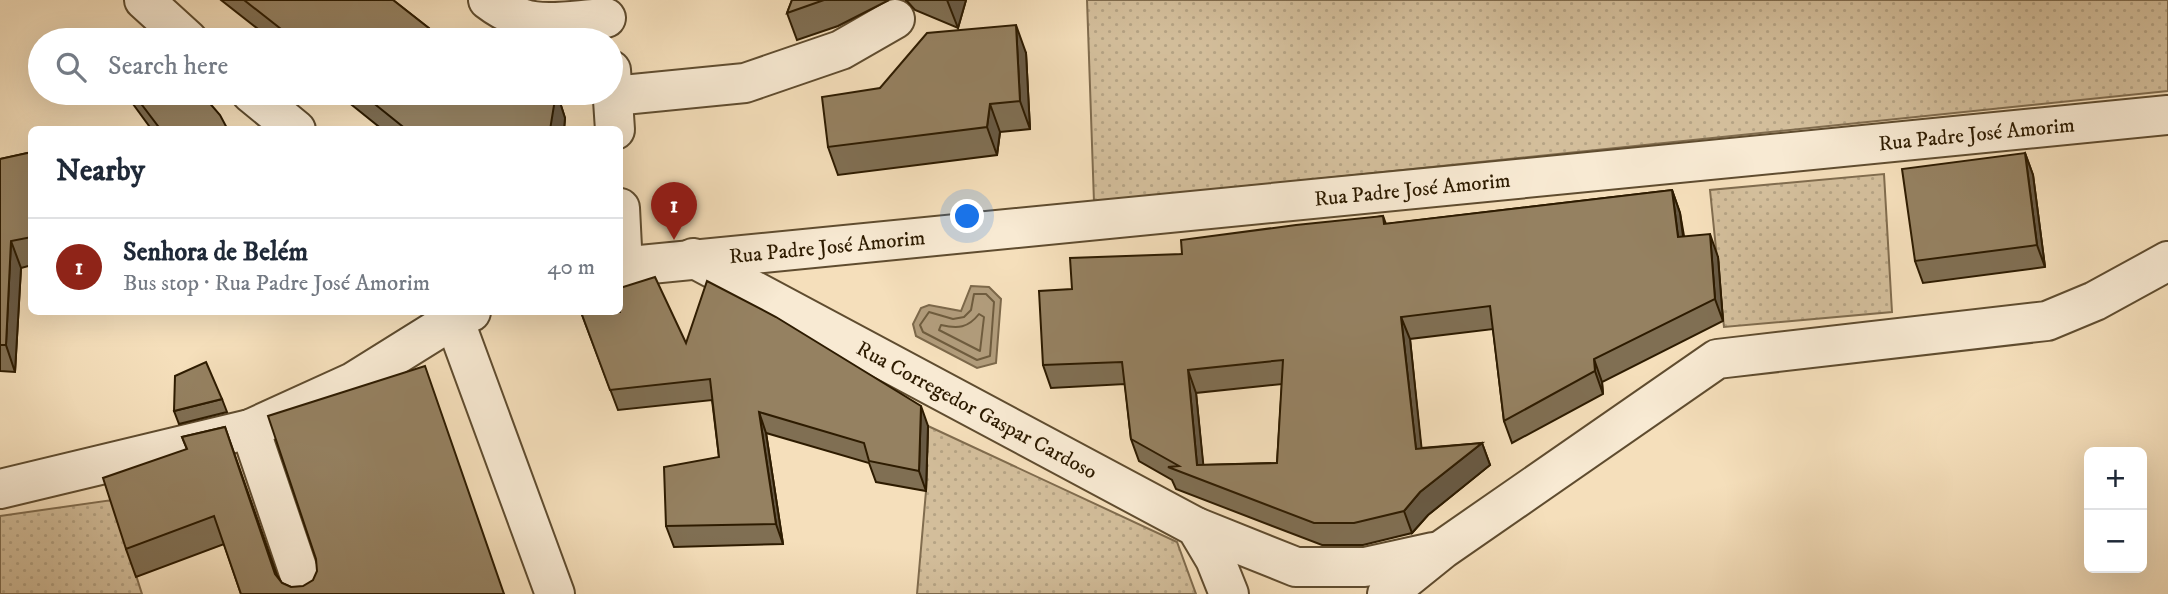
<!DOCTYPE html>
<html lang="en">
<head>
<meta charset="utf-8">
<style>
  :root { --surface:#fff; --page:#f2f2f3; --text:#1f2937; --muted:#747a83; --line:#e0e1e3; --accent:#8f2418 }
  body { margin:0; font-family:"IM FELL DW Pica",serif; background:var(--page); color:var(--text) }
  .controls { position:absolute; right:21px; bottom:21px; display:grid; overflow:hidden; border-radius:10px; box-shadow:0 7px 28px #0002 }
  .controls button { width:63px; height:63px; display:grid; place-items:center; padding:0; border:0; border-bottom:2px solid var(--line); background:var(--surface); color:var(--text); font:35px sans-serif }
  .you { position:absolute; left:968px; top:217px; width:24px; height:24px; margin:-18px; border:5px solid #fff; border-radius:50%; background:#1a73e8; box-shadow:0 0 0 10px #1a73e833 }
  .badge { display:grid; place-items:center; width:46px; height:46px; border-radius:50%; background:var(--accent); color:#fff; font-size:23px; font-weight:700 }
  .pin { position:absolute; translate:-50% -58px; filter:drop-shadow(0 2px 4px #0008) }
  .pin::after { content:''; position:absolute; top:37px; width:24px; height:21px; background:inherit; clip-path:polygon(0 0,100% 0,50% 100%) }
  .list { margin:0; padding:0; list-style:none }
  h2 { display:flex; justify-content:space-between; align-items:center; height:91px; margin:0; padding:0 28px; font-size:30px }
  h2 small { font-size:23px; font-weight:400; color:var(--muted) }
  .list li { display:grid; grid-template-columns:46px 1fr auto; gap:21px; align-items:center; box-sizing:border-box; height:98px; padding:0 28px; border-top:2px solid var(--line) }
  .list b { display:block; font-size:26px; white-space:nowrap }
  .list p { margin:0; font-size:23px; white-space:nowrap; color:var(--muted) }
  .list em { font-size:23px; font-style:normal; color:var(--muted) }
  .icon { flex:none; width:38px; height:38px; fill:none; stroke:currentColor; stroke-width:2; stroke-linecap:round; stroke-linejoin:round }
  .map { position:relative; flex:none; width:2168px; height:594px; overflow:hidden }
  .search { position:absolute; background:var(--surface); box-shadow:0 7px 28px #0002; left:28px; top:28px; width:595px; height:77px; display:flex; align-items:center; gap:18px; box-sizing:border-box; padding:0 24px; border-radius:38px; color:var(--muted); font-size:26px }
  .panel { position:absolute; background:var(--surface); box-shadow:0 7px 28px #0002; left:28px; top:126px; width:595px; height:189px; border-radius:10px }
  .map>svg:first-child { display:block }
</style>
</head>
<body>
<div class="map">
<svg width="2168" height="594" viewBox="0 0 2168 594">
  <defs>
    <pattern id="grass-dots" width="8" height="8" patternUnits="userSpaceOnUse" patternTransform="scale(1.75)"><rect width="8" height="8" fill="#d3be9b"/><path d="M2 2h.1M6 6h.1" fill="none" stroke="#b5a384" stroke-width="1.8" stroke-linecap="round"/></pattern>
  </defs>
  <rect width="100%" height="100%" fill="#f5dfbb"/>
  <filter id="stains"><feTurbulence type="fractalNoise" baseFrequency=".00286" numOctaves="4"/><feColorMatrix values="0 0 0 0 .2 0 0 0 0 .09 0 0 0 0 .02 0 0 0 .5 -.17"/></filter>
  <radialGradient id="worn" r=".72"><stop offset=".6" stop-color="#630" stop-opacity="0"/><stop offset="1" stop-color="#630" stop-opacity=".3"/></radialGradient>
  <path fill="url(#grass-dots)" stroke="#806c4e" stroke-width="2" d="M 1087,0 L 2168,0 L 2168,91 L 1094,202 Z
    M 1884,174 L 1892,312 L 1724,327 L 1710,190 Z
    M 928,426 L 1177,542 L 1196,594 L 917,594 L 926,491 Z
    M 112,500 L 142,594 L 0,594 L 0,516 Z"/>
  <path fill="#b19c7b" stroke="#7c684a" stroke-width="2" d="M 971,286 L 989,287 L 1001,299 L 996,363 L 977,368 L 916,336 L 913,324 L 921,308 L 929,305 L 961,311 Z"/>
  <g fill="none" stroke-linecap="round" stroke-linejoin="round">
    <path stroke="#6f5c3e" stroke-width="2" d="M 974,294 L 986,294 L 994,302 L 990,356 L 977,360 L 923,332 L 920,325 L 929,312 L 953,319 L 964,317 L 971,310 Z
      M 979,314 L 984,317 L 980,351 L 939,330 L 941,325 C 958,329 968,328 979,314 Z"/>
    <g stroke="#5f4c2f" stroke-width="42">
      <g id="minor">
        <path d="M 144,0 L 188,40"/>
        <path d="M 488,0 C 530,32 557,21 606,18"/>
        <path d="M 611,70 L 615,130"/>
        <path d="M 251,93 L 296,130"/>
        <path d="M 613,96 L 745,83 L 841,50 L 895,19"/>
        <path d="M 620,208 L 623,267"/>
        <path id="s1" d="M 693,258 L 1196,527 L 1215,559 L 1229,594"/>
        <path id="s2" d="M 620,267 L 2168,115"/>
        <path d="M 454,319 L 555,594"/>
        <path d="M 250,429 L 306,594"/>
        <path d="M 0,489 L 250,429 L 353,382 L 454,319 L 471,312"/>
        <path d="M 1196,527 L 1296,567 L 1365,567 L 1433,552"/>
        <path d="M 1387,594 L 1443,549 L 1717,359 L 2047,321 L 2095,301 L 2168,261"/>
      </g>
    </g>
    <use href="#minor" stroke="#f8ead3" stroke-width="38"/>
  </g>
  <path fill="#806f53" stroke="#2d1b00" stroke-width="2" fill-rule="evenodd" d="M 221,0 L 393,0 L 444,40 L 272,40 Z
    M 792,0 L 889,0 L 838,26 L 797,40 L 787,13 Z
    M 905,0 L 966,0 L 958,28 L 915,10 L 907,1 Z
    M 1026,53 L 1030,129 L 1000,132 L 997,155 L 838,175 L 828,147 L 880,88 Z
    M 125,93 L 201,93 L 228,130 L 152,130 Z
    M 337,93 L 557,93 L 565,118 L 564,130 L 383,130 Z
    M 32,152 L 32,265 L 21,268 L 15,372 L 0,371 L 0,159 Z
    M 2025,153 L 2033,175 L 2045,267 L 1923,283 L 1915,261 Z
    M 1672,190 L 1680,213 L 1684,236 L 1718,257 L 1723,321 L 1602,382 L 1603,394 L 1512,443 L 1504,421 L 1493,329 L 1410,339 L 1421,448 L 1482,443 L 1490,465 L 1428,515 L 1412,533 L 1363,545 L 1322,545 L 1176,489 L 1172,480 L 1139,461 L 1131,439 L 1125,384 L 1051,388 L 1043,365 L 1072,289 L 1182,254 L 1383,216 L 1386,224 ZM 1282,384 L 1277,463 L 1203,465 L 1196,393 Z
    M 581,312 L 686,343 L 928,426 L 926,491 L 876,482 L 869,463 L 766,433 L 783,544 L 674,547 L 666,526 L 719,457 L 712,400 L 618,410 Z
    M 222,399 L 227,412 L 179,424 L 174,411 Z
    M 225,427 L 277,575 L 282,583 L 291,587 L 505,594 L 241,594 L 224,544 L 136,577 L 126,549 L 187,449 L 182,437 Z"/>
  <path fill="#685a44" stroke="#2d1b00" stroke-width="2" d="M 947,0 L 966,0 L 958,28 Z
    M 1016,25 L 1026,53 L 1030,129 L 1020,101 Z
    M 536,93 L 557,93 L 565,118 L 564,130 L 550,130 Z
    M 990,104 L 1000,132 L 997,155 L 987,127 Z
    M 2025,153 L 2033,175 L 2045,267 L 2037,245 Z
    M 1672,190 L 1680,213 L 1686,259 L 1678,237 Z
    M 1710,234 L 1718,257 L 1723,321 L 1715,299 Z
    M 11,241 L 21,268 L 15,372 L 6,345 Z
    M 1401,317 L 1410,339 L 1424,471 L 1416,449 Z
    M 1594,359 L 1602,382 L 1603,394 L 1595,371 Z
    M 1188,370 L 1196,393 L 1205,481 L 1197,465 Z
    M 921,406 L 928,426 L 926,491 L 919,471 Z
    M 759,412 L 766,433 L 783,544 L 776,524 Z
    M 1482,443 L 1490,465 L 1428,515 L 1412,533 L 1404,511 L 1420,492 Z"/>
  <path fill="#958161" stroke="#2d1b00" stroke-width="2" fill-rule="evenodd" d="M 244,0 L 393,0 L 444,40 L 295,40 Z
    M 792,0 L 824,0 L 787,13 Z
    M 1016,25 L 1020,101 L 990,104 L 987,127 L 828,147 L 822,97 L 880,88 L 927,33 Z
    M 510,34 L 517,40 L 505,40 Z
    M 133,93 L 201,93 L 220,115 L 228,130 L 161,130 Z
    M 361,93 L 556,93 L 550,130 L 407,130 Z
    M 32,152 L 32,237 L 11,241 L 6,345 L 0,345 L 0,159 Z
    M 2025,153 L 2037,245 L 1915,261 L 1902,169 Z
    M 1672,190 L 1678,237 L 1710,234 L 1715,299 L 1594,359 L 1595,371 L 1504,421 L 1490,306 L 1401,317 L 1416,449 L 1482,443 L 1420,492 L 1404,511 L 1354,523 L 1314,523 L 1168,467 L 1179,466 L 1131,439 L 1122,362 L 1043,365 L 1039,291 L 1072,289 L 1070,258 L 1182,254 L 1181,240 L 1296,225 L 1383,216 L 1384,224 ZM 1283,360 L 1277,463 L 1197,465 L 1188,370 Z
    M 655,277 L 686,343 L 707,281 L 776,317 L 921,406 L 919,471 L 869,461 L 864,443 L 759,412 L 776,524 L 666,526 L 664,467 L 719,457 L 710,379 L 610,390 L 581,312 L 620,312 L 620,288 Z
    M 206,362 L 222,399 L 174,411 L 175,376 Z
    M 425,366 L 504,594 L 241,594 L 214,516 L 126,549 L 103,478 L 187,449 L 182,437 L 225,427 L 275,574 L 282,583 L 291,587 L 303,586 L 313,580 L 317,571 L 316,559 L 268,416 Z"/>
  <g text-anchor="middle" stroke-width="7" stroke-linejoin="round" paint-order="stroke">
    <g font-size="21" fill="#2d1b00" stroke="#f8ead3">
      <text dy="7" stroke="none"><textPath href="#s2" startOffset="1363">Rua Padre José Amorim</textPath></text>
      <text dy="7" stroke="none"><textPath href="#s2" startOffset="796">Rua Padre José Amorim</textPath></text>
      <text dy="7" stroke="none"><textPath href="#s2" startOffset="208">Rua Padre José Amorim</textPath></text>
      <text dy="7" stroke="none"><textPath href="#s1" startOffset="322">Rua Corregedor Gaspar Cardoso</textPath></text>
    </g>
  </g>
  <rect width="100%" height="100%" filter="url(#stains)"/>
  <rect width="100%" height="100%" fill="url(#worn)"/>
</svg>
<div class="controls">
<button>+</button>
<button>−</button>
</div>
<div class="you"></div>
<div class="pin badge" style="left:674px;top:240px">1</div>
<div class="search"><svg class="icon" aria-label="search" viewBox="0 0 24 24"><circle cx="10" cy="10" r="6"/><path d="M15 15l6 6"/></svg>Search here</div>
<section class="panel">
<h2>Nearby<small></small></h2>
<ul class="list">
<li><span class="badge">1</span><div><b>Senhora de Belém</b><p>Bus stop · Rua Padre José Amorim</p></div><em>40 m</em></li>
</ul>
</section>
</div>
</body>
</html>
